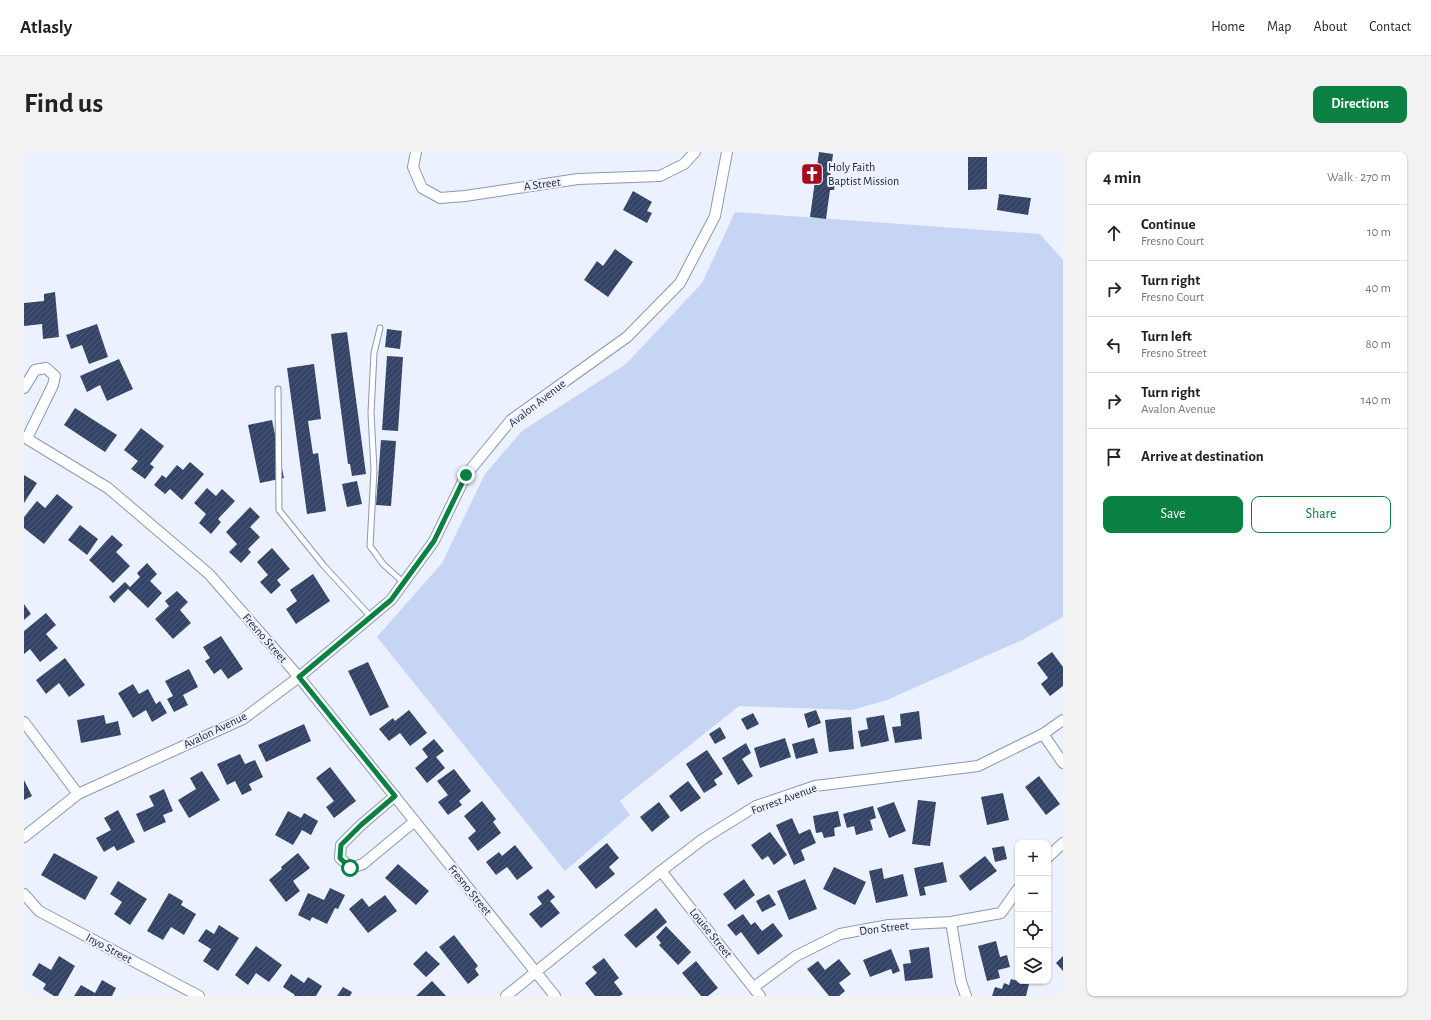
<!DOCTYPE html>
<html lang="en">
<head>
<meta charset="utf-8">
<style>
  :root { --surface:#fff; --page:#f2f2f2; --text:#222; --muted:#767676; --line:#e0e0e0; --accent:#0b8043 }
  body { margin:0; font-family:"Alegreya Sans",sans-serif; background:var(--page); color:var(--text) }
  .controls { position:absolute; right:12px; bottom:12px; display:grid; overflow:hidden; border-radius:8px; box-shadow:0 1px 3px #0004 }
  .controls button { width:36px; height:36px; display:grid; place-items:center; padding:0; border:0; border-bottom:1px solid var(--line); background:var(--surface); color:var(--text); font:20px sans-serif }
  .stop { position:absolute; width:12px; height:12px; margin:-9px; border:3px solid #0b8043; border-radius:50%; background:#fff }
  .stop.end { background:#0b8043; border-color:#fff; box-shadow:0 1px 4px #0008 }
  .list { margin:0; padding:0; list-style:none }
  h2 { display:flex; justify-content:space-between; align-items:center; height:52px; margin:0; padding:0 16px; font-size:17px }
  h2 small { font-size:13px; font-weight:400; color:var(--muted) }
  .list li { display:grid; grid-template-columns:26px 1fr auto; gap:12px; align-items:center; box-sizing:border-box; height:56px; padding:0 16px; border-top:1px solid var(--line) }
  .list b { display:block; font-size:15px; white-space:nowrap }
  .list p { margin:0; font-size:13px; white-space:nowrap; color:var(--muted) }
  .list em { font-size:13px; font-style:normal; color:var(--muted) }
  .actions { display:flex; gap:8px; padding:12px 16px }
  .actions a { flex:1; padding:9px 0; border:1px solid var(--accent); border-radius:8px; text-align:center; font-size:14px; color:var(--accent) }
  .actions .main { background:var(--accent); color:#fff }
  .icon { flex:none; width:22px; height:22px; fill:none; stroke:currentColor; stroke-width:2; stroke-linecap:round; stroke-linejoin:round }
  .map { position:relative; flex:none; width:1039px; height:844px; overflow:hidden; border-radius:8px }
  header { display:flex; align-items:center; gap:24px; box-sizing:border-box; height:56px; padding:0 20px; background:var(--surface); border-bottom:1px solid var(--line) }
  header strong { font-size:19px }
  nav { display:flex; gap:22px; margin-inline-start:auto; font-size:14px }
  .intro { display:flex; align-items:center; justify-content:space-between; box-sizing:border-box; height:96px; padding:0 24px }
  h1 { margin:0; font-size:28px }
  .button { padding:10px 18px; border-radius:8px; background:var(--accent); color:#fff; font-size:14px; font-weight:700 }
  main { display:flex; gap:24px; padding:0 24px }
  aside { flex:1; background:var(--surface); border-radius:8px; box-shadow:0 1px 3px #0004 }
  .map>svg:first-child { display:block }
</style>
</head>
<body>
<header>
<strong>Atlasly</strong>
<nav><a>Home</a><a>Map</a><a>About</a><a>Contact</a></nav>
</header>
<div class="intro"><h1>Find us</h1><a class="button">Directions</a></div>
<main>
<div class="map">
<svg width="1039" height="844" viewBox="0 0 1039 844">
  <defs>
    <pattern id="building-hatch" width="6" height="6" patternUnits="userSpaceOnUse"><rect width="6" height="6" fill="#346"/><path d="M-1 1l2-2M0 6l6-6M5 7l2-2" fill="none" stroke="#4e5c78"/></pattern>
  </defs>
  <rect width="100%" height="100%" fill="#ebf1fe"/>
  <path fill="#c6d5f3" d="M 711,60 L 1016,82 L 1039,108 L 1039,465 L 1000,487 L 863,548 L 828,558 L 715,554 L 596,649 L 606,663 L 541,719 L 353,485 L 418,411 L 461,322 L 498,279 L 602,212 L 678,131 Z"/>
  <path fill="url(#building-hatch)" d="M 795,0 L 809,2 L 806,26 L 812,27 L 810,38 L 806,38 L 802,67 L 786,65 Z
    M 944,5 L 963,5 L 963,37 L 944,38 Z
    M 609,39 L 628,50 L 623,59 L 628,61 L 623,71 L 599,58 Z
    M 975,42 L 1007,46 L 1004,63 L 973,58 Z
    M 591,97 L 609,110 L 584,145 L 560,128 L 573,109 L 579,114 Z
    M 31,140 L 35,185 L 19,187 L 18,172 L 0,174 L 0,151 L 20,149 L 20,142 Z
    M 73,172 L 84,205 L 65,212 L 58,193 L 47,197 L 42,183 Z
    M 363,177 L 378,179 L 376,197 L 361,195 Z
    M 323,180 L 342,322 L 328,324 L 326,312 L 324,312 L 307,182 Z
    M 363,204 L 379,205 L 374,279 L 358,278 Z
    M 95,207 L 109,237 L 83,249 L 76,233 L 63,240 L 56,224 Z
    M 290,212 L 297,267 L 284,269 L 289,302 L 294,301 L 302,359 L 283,362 L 263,216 Z
    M 51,256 L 93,283 L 81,300 L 40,273 Z
    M 248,268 L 260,326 L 236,331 L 224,273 Z
    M 117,276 L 140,294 L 126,312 L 130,315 L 121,327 L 107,317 L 114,309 L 100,298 Z
    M 357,288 L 372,289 L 367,354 L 352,353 Z
    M 166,310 L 180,322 L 158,348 L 146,337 L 141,342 L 130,333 L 138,323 L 142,326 L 153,313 L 159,318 Z
    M 0,323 L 13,331 L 0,351 Z
    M 333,329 L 338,352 L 323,355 L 318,332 Z
    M 183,336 L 192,344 L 198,337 L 211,349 L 194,367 L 197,370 L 187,382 L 175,371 L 182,362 L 170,351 Z
    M 33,342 L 49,355 L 20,392 L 0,376 L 0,365 L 13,349 L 21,356 Z
    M 226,355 L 236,365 L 226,375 L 236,385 L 224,397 L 227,400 L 217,411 L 205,400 L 213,392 L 202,380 Z
    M 56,373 L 74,387 L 63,403 L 44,388 Z
    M 88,383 L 99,393 L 92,400 L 106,414 L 89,431 L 65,408 Z
    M 248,396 L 266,417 L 253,428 L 257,433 L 247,442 L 236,430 L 244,423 L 233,410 Z
    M 123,411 L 133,422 L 126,429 L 138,441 L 124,456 L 104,437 L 90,451 L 85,445 L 101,430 L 106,435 L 116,425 L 113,421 Z
    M 289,422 L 306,449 L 272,472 L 262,457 L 273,449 L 266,438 Z
    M 153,439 L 164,450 L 156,458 L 167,471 L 149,487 L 131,467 L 145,454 L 141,449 Z
    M 0,452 L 7,462 L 0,468 Z
    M 22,461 L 32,473 L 22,482 L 34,496 L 16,510 L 6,497 L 0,502 L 0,479 Z
    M 197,484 L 219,517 L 204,527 L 197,517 L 190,522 L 181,509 L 186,506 L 179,495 Z
    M 1028,500 L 1039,515 L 1039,534 L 1026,544 L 1017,532 L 1024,526 L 1013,511 Z
    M 41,506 L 61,533 L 45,545 L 35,531 L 22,542 L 12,528 Z
    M 344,510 L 365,555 L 346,564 L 324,519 Z
    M 165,517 L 174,535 L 159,543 L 164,553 L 150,560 L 143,547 L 149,544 L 141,529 Z
    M 109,532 L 115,542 L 124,537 L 132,552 L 136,549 L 143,561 L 128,570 L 122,558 L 109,566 L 94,541 Z
    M 385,558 L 403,581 L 386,594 L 376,581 L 365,589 L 355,577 L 369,566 L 371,569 Z
    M 792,558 L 797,571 L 784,576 L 780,562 Z
    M 895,559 L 898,587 L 871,591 L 868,575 L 877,574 L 876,562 Z
    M 729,561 L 735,572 L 723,578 L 717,567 Z
    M 80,563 L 82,572 L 94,569 L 97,583 L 57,591 L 53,568 Z
    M 860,563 L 865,589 L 837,595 L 834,579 L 844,577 L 842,566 Z
    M 827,565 L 830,597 L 805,600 L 801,568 Z
    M 280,572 L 287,589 L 242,610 L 234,593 Z
    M 696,575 L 702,586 L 691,592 L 685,582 Z
    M 761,586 L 767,605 L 736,616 L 730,596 Z
    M 790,586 L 794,601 L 772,607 L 768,592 Z
    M 410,587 L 420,599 L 412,605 L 421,616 L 403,631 L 391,616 L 404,605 L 398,597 Z
    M 722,591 L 727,601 L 718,607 L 729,624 L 714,633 L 698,606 Z
    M 683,598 L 699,622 L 690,628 L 693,633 L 680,641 L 662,612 Z
    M 216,602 L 221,612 L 231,608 L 239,625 L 225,632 L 228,638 L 218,643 L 211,629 L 203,633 L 193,612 Z
    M 306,615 L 332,649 L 310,666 L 302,655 L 310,649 L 292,626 Z
    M 430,617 L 447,639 L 435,649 L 438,653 L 424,663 L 414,650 L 424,643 L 413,629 Z
    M 178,619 L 196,648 L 165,666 L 154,648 L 172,637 L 166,626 Z
    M 1015,624 L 1036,652 L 1022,663 L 1001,635 Z
    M 0,628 L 8,644 L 0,648 Z
    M 664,629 L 677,646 L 657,660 L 645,644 Z
    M 140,637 L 149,659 L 139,663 L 142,670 L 120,680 L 112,662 L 130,654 L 125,644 Z
    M 979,641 L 985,668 L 963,673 L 957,645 Z
    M 894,648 L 912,650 L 906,694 L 888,692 Z
    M 458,649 L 472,667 L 469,670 L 477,681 L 454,699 L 444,686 L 452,679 L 440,664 Z
    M 635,650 L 646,665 L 628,680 L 616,665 Z
    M 870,650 L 882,679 L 865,686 L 853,656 Z
    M 849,654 L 852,666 L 846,668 L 849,678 L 832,683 L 830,674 L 823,676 L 819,662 Z
    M 94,658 L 111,690 L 93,699 L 90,694 L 80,700 L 72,686 L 87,678 L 80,666 Z
    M 264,659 L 277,666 L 280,661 L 294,669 L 287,683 L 278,678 L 269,693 L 251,683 Z
    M 814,659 L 817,674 L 810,676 L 811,684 L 800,686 L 798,680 L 792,681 L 789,664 Z
    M 768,666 L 775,682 L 786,677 L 792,691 L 777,698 L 781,708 L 770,713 L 752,673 Z
    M 746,680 L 763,703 L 750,713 L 744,704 L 738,708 L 727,693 Z
    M 583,691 L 595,706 L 585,715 L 591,722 L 572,737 L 554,715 Z
    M 491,693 L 509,716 L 493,728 L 483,715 L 472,723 L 462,710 L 475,700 L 478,704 Z
    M 980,694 L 983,707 L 971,710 L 968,696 Z
    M 30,701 L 74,725 L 61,748 L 17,723 Z
    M 274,701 L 286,716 L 269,729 L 276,739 L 262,750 L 245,728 L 258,717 L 257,715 Z
    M 961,704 L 973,719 L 946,739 L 935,724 Z
    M 919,710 L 923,730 L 900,735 L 902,743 L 896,744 L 890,716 Z
    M 374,712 L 405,739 L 392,753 L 361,726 Z
    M 810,715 L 842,730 L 831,753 L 799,737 Z
    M 858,716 L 860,727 L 879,722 L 884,744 L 852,751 L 845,719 Z
    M 720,727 L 731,743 L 711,758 L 699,742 Z
    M 781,727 L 793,757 L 765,768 L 753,739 Z
    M 94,729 L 123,747 L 106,773 L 90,762 L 98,750 L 86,742 Z
    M 306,736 L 321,743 L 314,757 L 311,756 L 303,772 L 288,765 L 286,769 L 274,763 L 284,741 L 300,748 Z
    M 524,737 L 531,745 L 526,749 L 536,761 L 517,776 L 505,762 L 518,752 L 513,745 Z
    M 145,741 L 159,749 L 157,753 L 172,762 L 160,783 L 147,775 L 139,788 L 123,779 Z
    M 745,742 L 752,753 L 738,760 L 732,749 Z
    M 361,743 L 373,759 L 344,781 L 325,757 L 338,746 L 345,755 Z
    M 632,756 L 643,770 L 612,796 L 600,783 Z
    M 719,762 L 727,773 L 731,770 L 738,779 L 749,771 L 759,784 L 734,803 L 717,780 L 712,784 L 703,773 Z
    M 195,773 L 215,786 L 194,819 L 179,809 L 187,797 L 174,789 L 182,777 L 190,782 Z
    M 642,774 L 667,800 L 654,813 L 635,793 L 637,791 L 632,785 Z
    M 430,783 L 454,814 L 451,817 L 455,823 L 444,832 L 415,795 Z
    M 972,789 L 976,805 L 983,803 L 986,815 L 974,818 L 976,826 L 963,829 L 954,794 Z
    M 232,794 L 258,813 L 245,830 L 232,821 L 224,833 L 211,823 Z
    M 905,795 L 909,826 L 881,829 L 879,812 L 887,811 L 885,798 Z
    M 867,797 L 876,819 L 869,822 L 867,817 L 846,825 L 839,808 Z
    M 402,799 L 416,812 L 402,825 L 389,812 Z
    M 35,804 L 51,814 L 34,844 L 30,844 L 19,837 L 22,832 L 8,823 L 15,811 L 27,818 Z
    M 1039,804 L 1039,819 L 1032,811 Z
    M 580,806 L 595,826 L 590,830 L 599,842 L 596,844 L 571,844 L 561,831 L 573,821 L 568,815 Z
    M 815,807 L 827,822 L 815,831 L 821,839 L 815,844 L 805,844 L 783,817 L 794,809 L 801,818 Z
    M 672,809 L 694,836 L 684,844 L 677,844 L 658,821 Z
    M 267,822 L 280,831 L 284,825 L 298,834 L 292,844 L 270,844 L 271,843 L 259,835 Z
    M 987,827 L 1005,832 L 1002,844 L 968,844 L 971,835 L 978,837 L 980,831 L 985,833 Z
    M 78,828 L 92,836 L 88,844 L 50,844 L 57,833 L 71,841 Z
    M 408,829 L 422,844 L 392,844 Z
    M 319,835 L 328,840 L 326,844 L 313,844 Z"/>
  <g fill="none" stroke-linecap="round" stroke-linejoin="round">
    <g stroke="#8a99b5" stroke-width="7">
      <path id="lane" d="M 356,176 L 350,201 L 347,261 L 350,318 L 346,394 L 359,412 L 380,431
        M 254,237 L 255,358 L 300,414 L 347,465"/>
    </g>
    <g stroke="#8a99b5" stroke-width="12">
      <path id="street" d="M 392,0 L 389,15 L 398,36 L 416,46 L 441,44 L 554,27 L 636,24 L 660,12 L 671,0
        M 0,236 L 11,218 L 22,216 L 31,224 L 29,233 L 3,286
        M 0,285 L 84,336 L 185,422 L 275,525 L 531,844
        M 0,570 L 54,642
        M 1019,582 L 1039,611
        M 371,644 L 337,673 L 317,693 L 316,706 L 327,716 L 339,712 L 391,669
        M 0,685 L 54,642 L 219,567 L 275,525 L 367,448 L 410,389 L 442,323 L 487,268 L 603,185 L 656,131 L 691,64 L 703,0
        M 1024,705 L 1039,691
        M 637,719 L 736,844
        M 0,742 L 15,759 L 175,844
        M 927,770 L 937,830 L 942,844
        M 730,835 L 772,804 L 816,782 L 865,773 L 927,770 L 977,761 L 994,737
        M 482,844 L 637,719 L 679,687 L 732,654 L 791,634 L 954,614 L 1019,582 L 1039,568"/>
    </g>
    <use href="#lane" stroke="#fff" stroke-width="5"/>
    <use href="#street" stroke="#fff" stroke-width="10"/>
  </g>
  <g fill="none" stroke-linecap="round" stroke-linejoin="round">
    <path stroke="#0b8043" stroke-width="5" d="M 326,716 L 316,706 L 317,693 L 337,673 L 371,644 L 275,525 L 367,448 L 410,389 L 442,323"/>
  </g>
  <defs>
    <g id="church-square" transform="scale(1.15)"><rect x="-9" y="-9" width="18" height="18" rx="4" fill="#a50c1c" stroke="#ebf1fe"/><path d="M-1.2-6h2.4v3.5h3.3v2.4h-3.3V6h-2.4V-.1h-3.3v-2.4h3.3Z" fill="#fff"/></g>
  </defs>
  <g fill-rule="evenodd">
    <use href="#church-square" x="788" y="22"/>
  </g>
  <g text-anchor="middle" stroke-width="4" stroke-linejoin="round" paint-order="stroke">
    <g font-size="12" fill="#1e242f" stroke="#ebf1fe" text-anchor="start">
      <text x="804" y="19">Holy Faith<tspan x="804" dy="14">Baptist Mission</tspan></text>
    </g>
    <g font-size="12" fill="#1e242f" stroke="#ebf1fe">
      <text transform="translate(518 32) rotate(-8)" y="4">A Street</text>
      <text transform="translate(513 251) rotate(-38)" y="4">Avalon Avenue</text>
      <text transform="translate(241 486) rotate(49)" y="4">Fresno Street</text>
      <text transform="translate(191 578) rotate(-26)" y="4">Avalon Avenue</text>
      <text transform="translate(760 647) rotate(-20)" y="4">Forrest Avenue</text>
      <text transform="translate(446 738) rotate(51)" y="4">Fresno Street</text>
      <text transform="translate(860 776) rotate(-7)" y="4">Don Street</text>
      <text transform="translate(687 781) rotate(51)" y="4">Louise Street</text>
      <text transform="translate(85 796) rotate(28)" y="4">Inyo Street</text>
    </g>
  </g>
</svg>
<div class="controls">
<button>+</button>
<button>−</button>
<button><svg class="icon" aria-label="locate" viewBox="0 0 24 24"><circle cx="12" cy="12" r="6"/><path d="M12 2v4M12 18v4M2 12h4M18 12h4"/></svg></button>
<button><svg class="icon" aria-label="layers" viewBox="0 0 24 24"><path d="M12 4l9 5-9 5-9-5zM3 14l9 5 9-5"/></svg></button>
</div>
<div class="stop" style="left:326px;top:716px"></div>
<div class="stop end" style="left:442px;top:323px"></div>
</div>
<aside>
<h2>4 min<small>Walk · 270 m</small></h2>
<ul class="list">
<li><svg class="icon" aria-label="ahead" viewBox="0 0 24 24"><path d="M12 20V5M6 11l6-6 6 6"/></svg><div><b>Continue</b><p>Fresno Court</p></div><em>10 m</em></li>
<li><svg class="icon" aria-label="right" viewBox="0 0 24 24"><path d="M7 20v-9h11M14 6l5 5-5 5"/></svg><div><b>Turn right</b><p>Fresno Court</p></div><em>40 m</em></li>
<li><svg class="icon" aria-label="left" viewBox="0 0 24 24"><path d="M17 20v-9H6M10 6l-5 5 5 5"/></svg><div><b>Turn left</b><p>Fresno Street</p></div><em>80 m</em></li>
<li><svg class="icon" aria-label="right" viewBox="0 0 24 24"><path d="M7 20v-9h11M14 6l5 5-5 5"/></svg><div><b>Turn right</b><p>Avalon Avenue</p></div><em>140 m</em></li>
<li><svg class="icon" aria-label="arrive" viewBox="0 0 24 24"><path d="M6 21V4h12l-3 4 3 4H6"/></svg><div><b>Arrive at destination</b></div></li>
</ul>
<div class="actions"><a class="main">Save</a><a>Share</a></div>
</aside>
</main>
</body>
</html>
